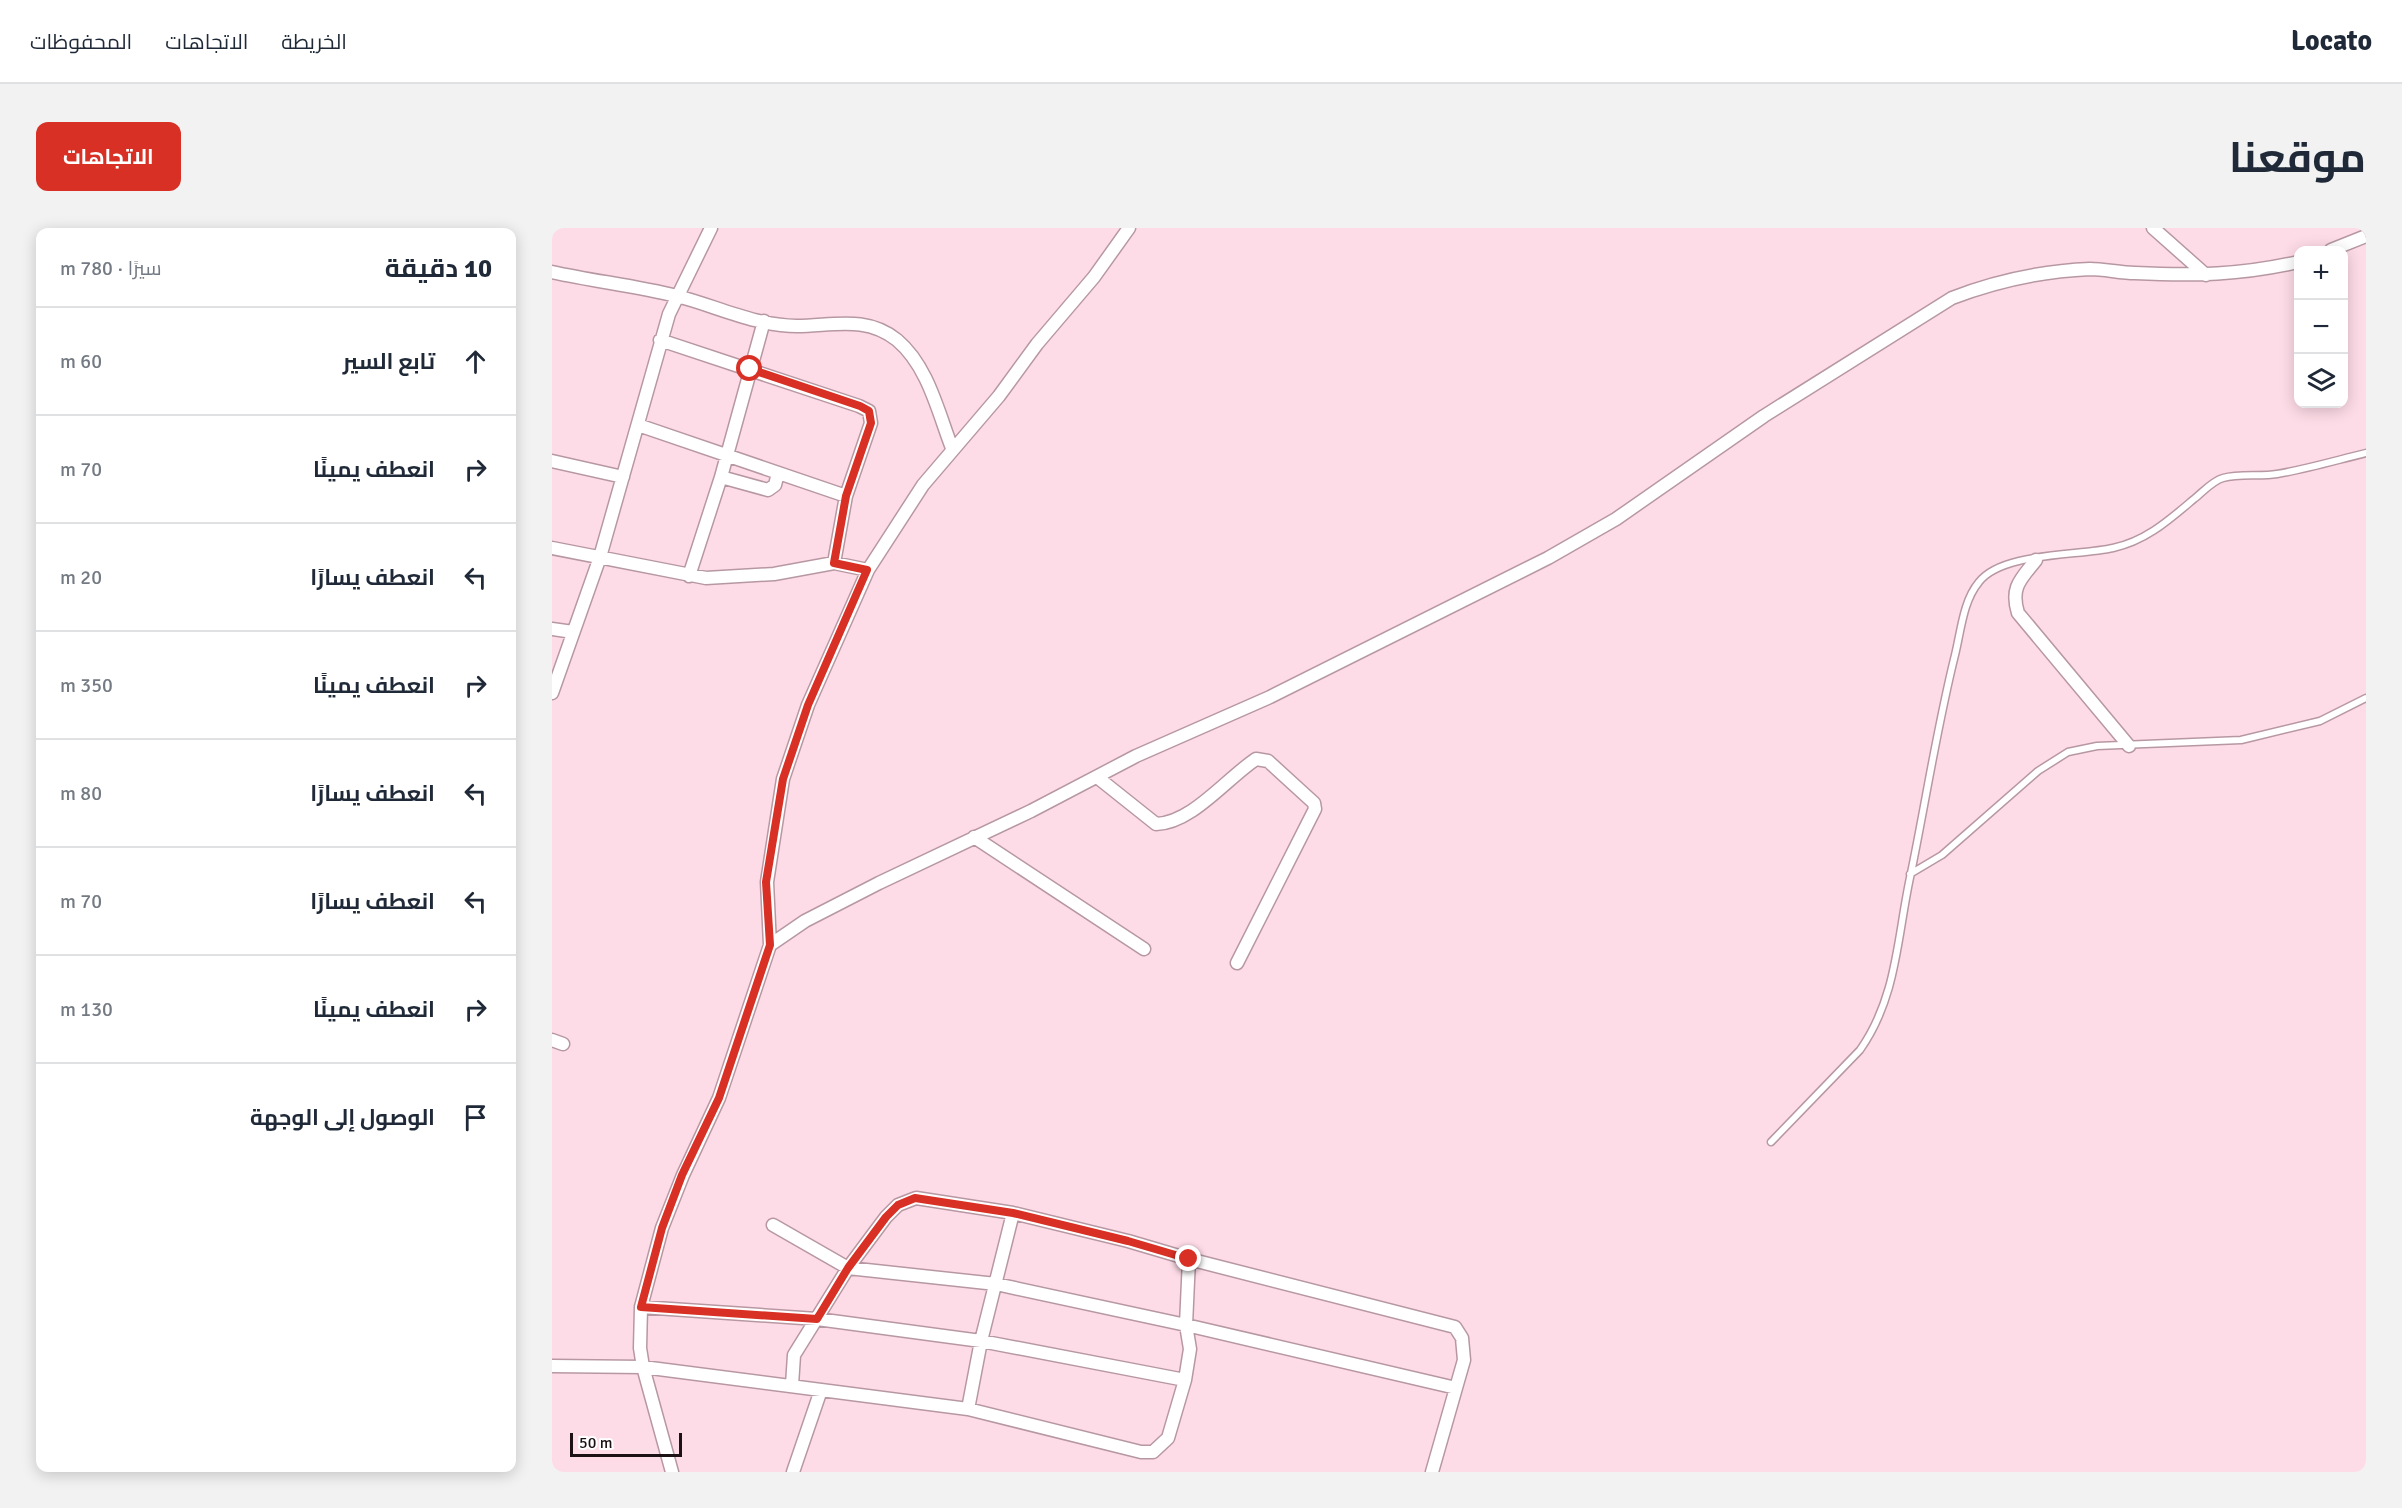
<!DOCTYPE html>
<html lang="ar">
<head>
<meta charset="utf-8">
<style>
  :root { --surface:#fff; --page:#f2f2f3; --text:#1f2937; --muted:#747a83; --line:#e0e1e3; --accent:#d93025 }
  body { margin:0; font-family:Signika,Cairo,sans-serif; background:var(--page); color:var(--text); direction:rtl }
  .controls { position:absolute; right:18px; top:18px; display:grid; overflow:hidden; border-radius:12px; box-shadow:0 3px 15px #0003 }
  .controls button { width:54px; height:54px; display:grid; place-items:center; padding:0; border:0; border-bottom:2px solid var(--line); background:var(--surface); color:var(--text); font:30px sans-serif }
  .scale { position:absolute; left:18px; bottom:15px; width:112px; box-sizing:border-box; padding-left:6px; border:3px solid #1c1115; border-top:0; font-size:16px; line-height:21px; white-space:nowrap; color:#1c1115; -webkit-text-stroke:4px #fff; paint-order:stroke }
  .stop { position:absolute; width:18px; height:18px; margin:-14px; border:4px solid #d93025; border-radius:50%; background:#fff }
  .stop.end { background:#d93025; border-color:#fff; box-shadow:0 2px 6px #0008 }
  .list { margin:0; padding:0; list-style:none }
  h2 { display:flex; justify-content:space-between; align-items:center; height:78px; margin:0; padding:0 24px; font-size:26px }
  h2 small { font-size:20px; font-weight:400; color:var(--muted) }
  .list li { display:grid; grid-template-columns:39px 1fr auto; gap:18px; align-items:center; box-sizing:border-box; height:108px; padding:0 24px; border-top:2px solid var(--line) }
  .list b { display:block; font-size:22px; white-space:nowrap }
  .list em { font-size:20px; font-style:normal; color:var(--muted) }
  .icon { flex:none; width:33px; height:33px; fill:none; stroke:currentColor; stroke-width:2; stroke-linecap:round; stroke-linejoin:round }
  .map { position:relative; flex:none; width:1814px; height:1244px; overflow:hidden; direction:ltr; border-radius:12px }
  header { display:flex; align-items:center; gap:36px; box-sizing:border-box; height:84px; padding:0 30px; background:var(--surface); border-bottom:2px solid var(--line) }
  header strong { font-size:28px }
  nav { display:flex; gap:33px; margin-inline-start:auto; font-size:21px }
  .intro { display:flex; align-items:center; justify-content:space-between; box-sizing:border-box; height:144px; padding:0 36px }
  h1 { margin:0; font-size:42px }
  .button { padding:15px 27px; border-radius:12px; background:var(--accent); color:#fff; font-size:21px; font-weight:700 }
  main { display:flex; gap:36px; padding:0 36px }
  aside { flex:1; background:var(--surface); border-radius:12px; box-shadow:0 3px 15px #0003 }
  .map>svg:first-child { display:block }
</style>
</head>
<body>
<header>
<strong>Locato</strong>
<nav><a>الخريطة</a><a>الاتجاهات</a><a>المحفوظات</a></nav>
</header>
<div class="intro"><h1>موقعنا</h1><a class="button">الاتجاهات</a></div>
<main>
<div class="map">
<svg width="1814" height="1244" viewBox="0 0 1814 1244">
  <rect width="100%" height="100%" fill="#fedce7"/>
  <g fill="none" stroke-linecap="round" stroke-linejoin="round">
    <g stroke="#b798a2" stroke-width="9">
      <path id="service" d="M 1358,646 L 1390,627 L 1486,543 L 1516,524 L 1545,518 L 1689,512 L 1768,493 L 1814,470
        M 1219,914 L 1308,822 C 1346,768 1345,707 1359,645 C 1374,572 1385,499 1403,427 C 1409,403 1411,373 1427,354 C 1450,324 1526,328 1561,320 C 1594,313 1617,292 1642,271 C 1651,264 1660,253 1671,250 C 1688,245 1708,249 1725,246 C 1755,241 1785,232 1814,225"/>
    </g>
    <g stroke="#b798a2" stroke-width="15">
      <path id="minor" d="M 1601,0 L 1654,47
        M 1779,22 L 1814,8
        M 0,44 C 41,53 84,58 125,68 C 164,78 204,98 245,98 C 280,98 314,87 345,112 C 376,138 386,184 400,220
        M 108,112 L 307,178 L 317,183 L 319,195 L 294,268 L 282,335
        M 86,197 L 294,268
        M 0,233 L 71,249
        M 169,249 L 216,262 L 223,257 L 226,245
        M 0,320 L 154,350 L 222,346 L 282,335 L 316,342
        M 1484,332 C 1469,351 1458,359 1466,385 L 1577,518
        M 137,348 L 169,249 L 212,93
        M 0,401 L 21,404
        M 0,465 L 48,329 L 117,86 L 159,0
        M 545,549 L 604,596 C 640,595 674,551 704,531 L 716,533 L 762,575 L 763,581 L 685,735
        M 422,609 L 592,721
        M 218,717 L 215,654 L 231,551 L 256,477 L 316,342 L 371,257 L 447,168 L 485,116 L 542,49 L 577,0
        M 0,812 L 11,816
        M 221,997 L 296,1040 L 444,1056 L 634,1097 L 904,1160
        M 89,1079 L 265,1091 L 429,1113 L 633,1152
        M 0,1138 L 91,1139 L 416,1181 L 589,1224 L 601,1224 L 616,1210 L 633,1152 L 638,1121 L 634,1097 L 637,1031
        M 240,1157 L 242,1127 L 296,1040 L 334,989 L 346,977 L 364,970 L 461,985 L 576,1013 L 637,1031 L 903,1099 L 910,1110 L 912,1132 L 880,1244
        M 416,1181 L 429,1113 L 461,985
        M 120,1244 L 91,1139 L 88,1120 L 89,1079 L 110,1000 L 131,947 L 167,870 L 218,717 L 253,693 L 327,655 L 479,583 L 584,528 L 718,469 L 996,330 L 1064,291 L 1212,188 L 1400,70 C 1444,53 1491,43 1538,41 C 1553,41 1568,45 1583,45 C 1641,48 1690,47 1746,34
        M 241,1244 L 269,1162"/>
    </g>
    <use href="#service" stroke="#fff" stroke-width="6"/>
    <use href="#minor" stroke="#fff" stroke-width="12"/>
  </g>
  <g fill="none" stroke-linecap="round" stroke-linejoin="round">
    <path stroke="#d93025" stroke-width="8" d="M 198,141 L 308,178 L 317,183 L 319,195 L 294,268 L 282,335 L 315,342 L 256,477 L 231,551 L 214,654 L 218,717 L 167,870 L 130,947 L 110,1000 L 89,1079 L 265,1091 L 296,1040 L 334,989 L 346,977 L 363,970 L 461,985 L 576,1013 L 637,1031"/>
  </g>
</svg>
<div class="controls">
<button>+</button>
<button>−</button>
<button><svg class="icon" aria-label="layers" viewBox="0 0 24 24"><path d="M12 4l9 5-9 5-9-5zM3 14l9 5 9-5"/></svg></button>
</div>
<div class="scale">50 m</div>
<div class="stop" style="left:198px;top:141px"></div>
<div class="stop end" style="left:637px;top:1031px"></div>
</div>
<aside>
<h2>10 دقيقة<small>سيرًا · 780 m</small></h2>
<ul class="list">
<li><svg class="icon" aria-label="ahead" viewBox="0 0 24 24"><path d="M12 20V5M6 11l6-6 6 6"/></svg><div><b>تابع السير</b></div><em>60 m</em></li>
<li><svg class="icon" aria-label="right" viewBox="0 0 24 24"><path d="M7 20v-9h11M14 6l5 5-5 5"/></svg><div><b>انعطف يمينًا</b></div><em>70 m</em></li>
<li><svg class="icon" aria-label="left" viewBox="0 0 24 24"><path d="M17 20v-9H6M10 6l-5 5 5 5"/></svg><div><b>انعطف يسارًا</b></div><em>20 m</em></li>
<li><svg class="icon" aria-label="right" viewBox="0 0 24 24"><path d="M7 20v-9h11M14 6l5 5-5 5"/></svg><div><b>انعطف يمينًا</b></div><em>350 m</em></li>
<li><svg class="icon" aria-label="left" viewBox="0 0 24 24"><path d="M17 20v-9H6M10 6l-5 5 5 5"/></svg><div><b>انعطف يسارًا</b></div><em>80 m</em></li>
<li><svg class="icon" aria-label="left" viewBox="0 0 24 24"><path d="M17 20v-9H6M10 6l-5 5 5 5"/></svg><div><b>انعطف يسارًا</b></div><em>70 m</em></li>
<li><svg class="icon" aria-label="right" viewBox="0 0 24 24"><path d="M7 20v-9h11M14 6l5 5-5 5"/></svg><div><b>انعطف يمينًا</b></div><em>130 m</em></li>
<li><svg class="icon" aria-label="arrive" viewBox="0 0 24 24"><path d="M6 21V4h12l-3 4 3 4H6"/></svg><div><b>الوصول إلى الوجهة</b></div></li>
</ul>
</aside>
</main>
</body>
</html>
